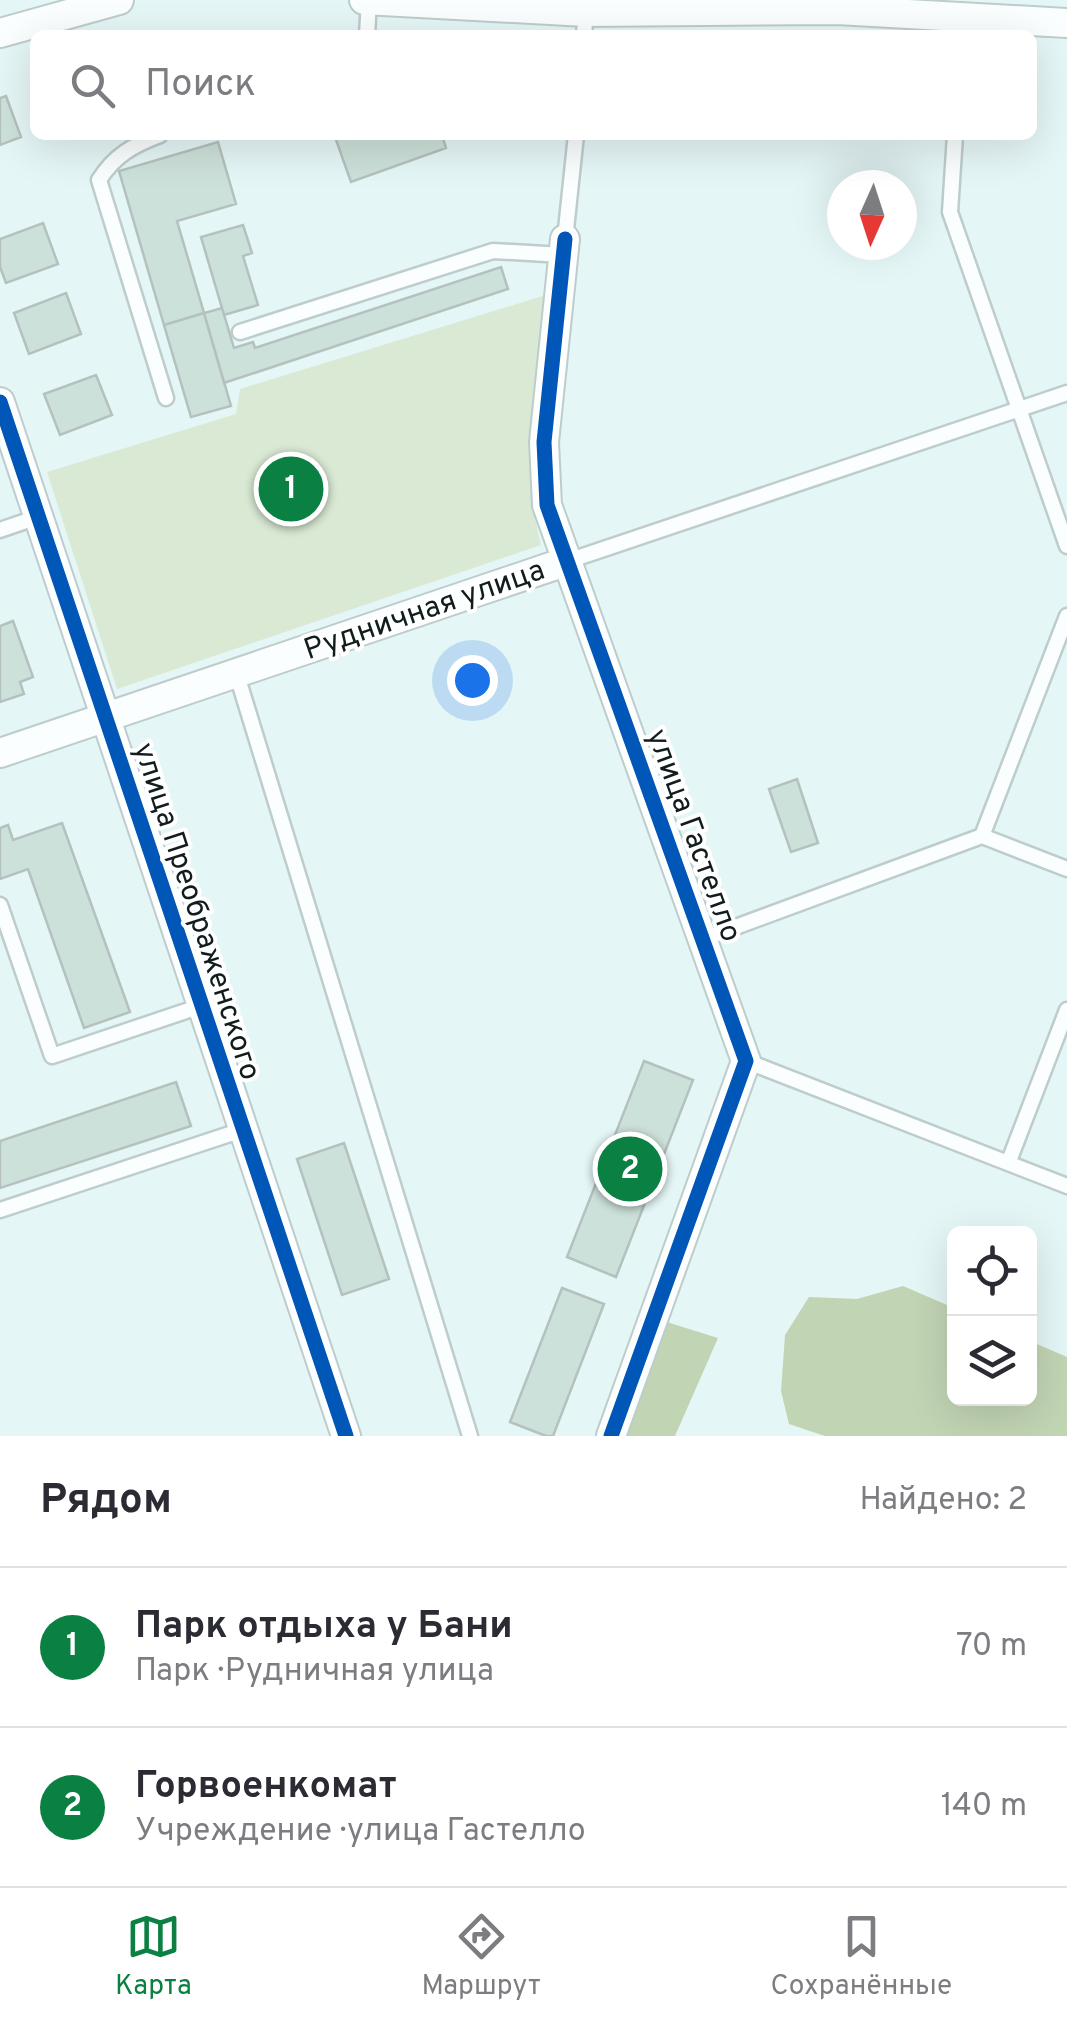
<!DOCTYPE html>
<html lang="ru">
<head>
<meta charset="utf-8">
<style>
  :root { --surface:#fff; --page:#f7f7f7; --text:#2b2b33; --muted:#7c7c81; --line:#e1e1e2; --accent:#0b8043 }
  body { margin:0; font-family:Overpass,sans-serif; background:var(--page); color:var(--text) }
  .controls { position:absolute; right:30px; bottom:30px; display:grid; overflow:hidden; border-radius:15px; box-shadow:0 10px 40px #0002 }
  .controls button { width:90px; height:90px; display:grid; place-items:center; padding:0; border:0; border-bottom:2px solid var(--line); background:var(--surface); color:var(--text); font:50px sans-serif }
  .compass { position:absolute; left:827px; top:170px; width:90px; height:90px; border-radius:50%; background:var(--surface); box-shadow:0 10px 40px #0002; rotate:183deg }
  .you { position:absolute; left:472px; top:680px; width:35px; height:35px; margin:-25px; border:8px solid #fff; border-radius:50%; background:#1a73e8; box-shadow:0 0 0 15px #1a73e833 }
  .badge { display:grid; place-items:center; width:65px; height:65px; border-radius:50%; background:var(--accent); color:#fff; font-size:32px; font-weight:700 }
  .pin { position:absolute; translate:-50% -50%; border:5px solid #fff; box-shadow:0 2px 10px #0006 }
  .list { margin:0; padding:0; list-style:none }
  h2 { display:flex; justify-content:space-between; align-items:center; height:130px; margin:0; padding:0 40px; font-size:42px }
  h2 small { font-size:32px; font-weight:400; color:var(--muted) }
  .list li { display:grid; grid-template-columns:65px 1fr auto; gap:30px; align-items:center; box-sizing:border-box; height:160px; padding:0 40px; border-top:2px solid var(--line) }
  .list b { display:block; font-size:38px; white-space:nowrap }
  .list p { margin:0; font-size:32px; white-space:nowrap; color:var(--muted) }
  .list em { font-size:32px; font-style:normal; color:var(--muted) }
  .icon { flex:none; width:55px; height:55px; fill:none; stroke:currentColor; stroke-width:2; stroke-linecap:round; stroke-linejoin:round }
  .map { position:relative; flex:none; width:1067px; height:1436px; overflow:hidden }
  .search { position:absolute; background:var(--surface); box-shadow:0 10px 40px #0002; left:30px; right:30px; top:30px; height:110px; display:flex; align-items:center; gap:25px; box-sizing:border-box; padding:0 35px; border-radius:15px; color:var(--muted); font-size:38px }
  .sheet { height:450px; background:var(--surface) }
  nav { display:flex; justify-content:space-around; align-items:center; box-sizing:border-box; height:140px; border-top:2px solid var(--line); background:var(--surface); font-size:28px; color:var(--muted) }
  nav a { display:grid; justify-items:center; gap:5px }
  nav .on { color:var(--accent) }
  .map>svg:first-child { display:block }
</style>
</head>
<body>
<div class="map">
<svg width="1067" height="1436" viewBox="0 0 1067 1436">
  <rect width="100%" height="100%" fill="#e5f6f6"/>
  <path fill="#d9e9d4" d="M 546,295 C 536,379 520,462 541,545 L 117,689 L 47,472 L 236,414 L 240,389 Z"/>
  <path fill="#c1d4b3" d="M 903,1286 L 954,1308 L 954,1398 L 1030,1398 L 1030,1341 L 1067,1357 L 1067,1436 L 825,1436 L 789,1424 L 781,1391 L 785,1335 L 809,1297 L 857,1299 Z
    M 657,1319 L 718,1338 L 675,1436 L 615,1436 Z"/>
  <path fill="#cce1d9" stroke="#b5c1be" stroke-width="2.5" d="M 6,96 L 21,137 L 0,145 L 0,98 Z
    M 341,135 L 442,135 L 446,148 L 351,182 L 335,137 Z
    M 218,142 L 236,204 L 177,221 L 204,313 L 164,325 L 119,171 Z
    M 43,223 L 58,264 L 6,283 L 0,267 L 0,239 Z
    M 243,225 L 252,253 L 243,256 L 258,305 L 224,315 L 201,237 Z
    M 501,267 L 508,289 L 224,383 L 204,313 L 222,308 L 234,348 L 253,342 L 255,348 Z
    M 66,293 L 81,334 L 29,354 L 14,313 Z
    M 204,313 L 231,406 L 191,417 L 164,325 Z
    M 96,375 L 112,415 L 60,435 L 44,394 Z
    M 13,621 L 33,677 L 20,682 L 24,694 L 0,702 L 0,626 Z
    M 797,779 L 818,843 L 791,852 L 769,789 Z
    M 62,823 L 130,1012 L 84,1028 L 28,869 L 0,879 L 0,828 L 8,825 L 13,840 Z
    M 644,1061 L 693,1080 L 616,1277 L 567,1257 Z
    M 176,1082 L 191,1126 L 0,1188 L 0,1141 Z
    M 344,1143 L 389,1279 L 342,1295 L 297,1159 Z
    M 562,1288 L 604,1304 L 553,1436 L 546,1436 L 510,1422 Z"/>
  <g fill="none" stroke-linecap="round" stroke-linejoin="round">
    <g stroke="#becccc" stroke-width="19">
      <path id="lane" d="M 367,35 L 369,0
        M 584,35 L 586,11
        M 160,135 C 133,145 114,156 99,180 L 166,398
        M 955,135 L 950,212 L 1067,546
        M 565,239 L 576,135
        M 240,332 L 493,251 L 563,255
        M 0,530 L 38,517
        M 568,561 L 1067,393
        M 236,672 L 470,1436
        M 982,836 L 1067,616
        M 0,905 L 52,1056 L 201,1006
        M 703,939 L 982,836 L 1067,869
        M 746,1061 L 1067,1186
        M 1009,1161 L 1067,1010
        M 0,1210 L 242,1130"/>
    </g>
    <g stroke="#becccc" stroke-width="32">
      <path id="street" d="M 364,0 L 586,12 L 837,10 L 1067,23
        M 0,33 L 119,0
        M 565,239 L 544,442 L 547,505 L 746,1061 L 611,1436
        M 0,402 L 346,1436
        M 0,753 L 568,561"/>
    </g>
    <use href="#lane" stroke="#fbfefe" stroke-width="14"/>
    <use href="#street" stroke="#fbfefe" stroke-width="28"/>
    <g stroke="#fff" stroke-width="21">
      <path id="cycleway" d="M 565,239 L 544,442 L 547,505 L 746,1061 L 611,1436
        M 0,402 L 346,1436"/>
    </g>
    <use href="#cycleway" stroke="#0057b8" stroke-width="15"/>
  </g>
  <g text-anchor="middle" stroke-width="8" stroke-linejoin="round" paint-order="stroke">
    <g font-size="30" fill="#111d1c" stroke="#fff">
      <text transform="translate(424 609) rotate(-19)" y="10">Рудничная улица</text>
      <text transform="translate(695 835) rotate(70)" y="10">улица Гастелло</text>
      <text transform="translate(198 911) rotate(72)" y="10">улица Преображенского</text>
    </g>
  </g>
</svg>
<div class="controls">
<button><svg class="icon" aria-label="locate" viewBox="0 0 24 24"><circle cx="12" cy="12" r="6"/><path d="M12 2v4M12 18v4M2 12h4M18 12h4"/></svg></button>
<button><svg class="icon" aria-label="layers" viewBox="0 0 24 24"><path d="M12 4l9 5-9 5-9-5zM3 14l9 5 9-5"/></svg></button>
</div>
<svg class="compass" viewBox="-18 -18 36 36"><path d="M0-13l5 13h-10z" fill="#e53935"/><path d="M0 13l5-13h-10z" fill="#7c7c81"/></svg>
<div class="you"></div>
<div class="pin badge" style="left:291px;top:489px">1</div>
<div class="pin badge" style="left:630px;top:1169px">2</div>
<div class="search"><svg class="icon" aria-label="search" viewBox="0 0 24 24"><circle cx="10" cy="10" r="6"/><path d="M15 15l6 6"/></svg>Поиск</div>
</div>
<section class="sheet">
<h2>Рядом<small>Найдено: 2</small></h2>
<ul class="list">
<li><span class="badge">1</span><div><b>Парк отдыха у Бани</b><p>Парк · Рудничная улица</p></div><em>70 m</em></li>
<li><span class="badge">2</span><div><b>Горвоенкомат</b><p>Учреждение · улица Гастелло</p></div><em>140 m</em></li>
</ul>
</section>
<nav>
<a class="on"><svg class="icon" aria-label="map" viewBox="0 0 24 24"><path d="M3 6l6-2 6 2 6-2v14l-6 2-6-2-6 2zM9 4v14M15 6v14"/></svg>Карта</a>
<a><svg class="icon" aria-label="directions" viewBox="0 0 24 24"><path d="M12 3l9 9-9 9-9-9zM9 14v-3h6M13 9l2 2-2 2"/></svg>Маршрут</a>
<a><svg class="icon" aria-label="saved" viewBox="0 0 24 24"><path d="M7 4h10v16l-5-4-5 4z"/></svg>Сохранённые</a>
</nav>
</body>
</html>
